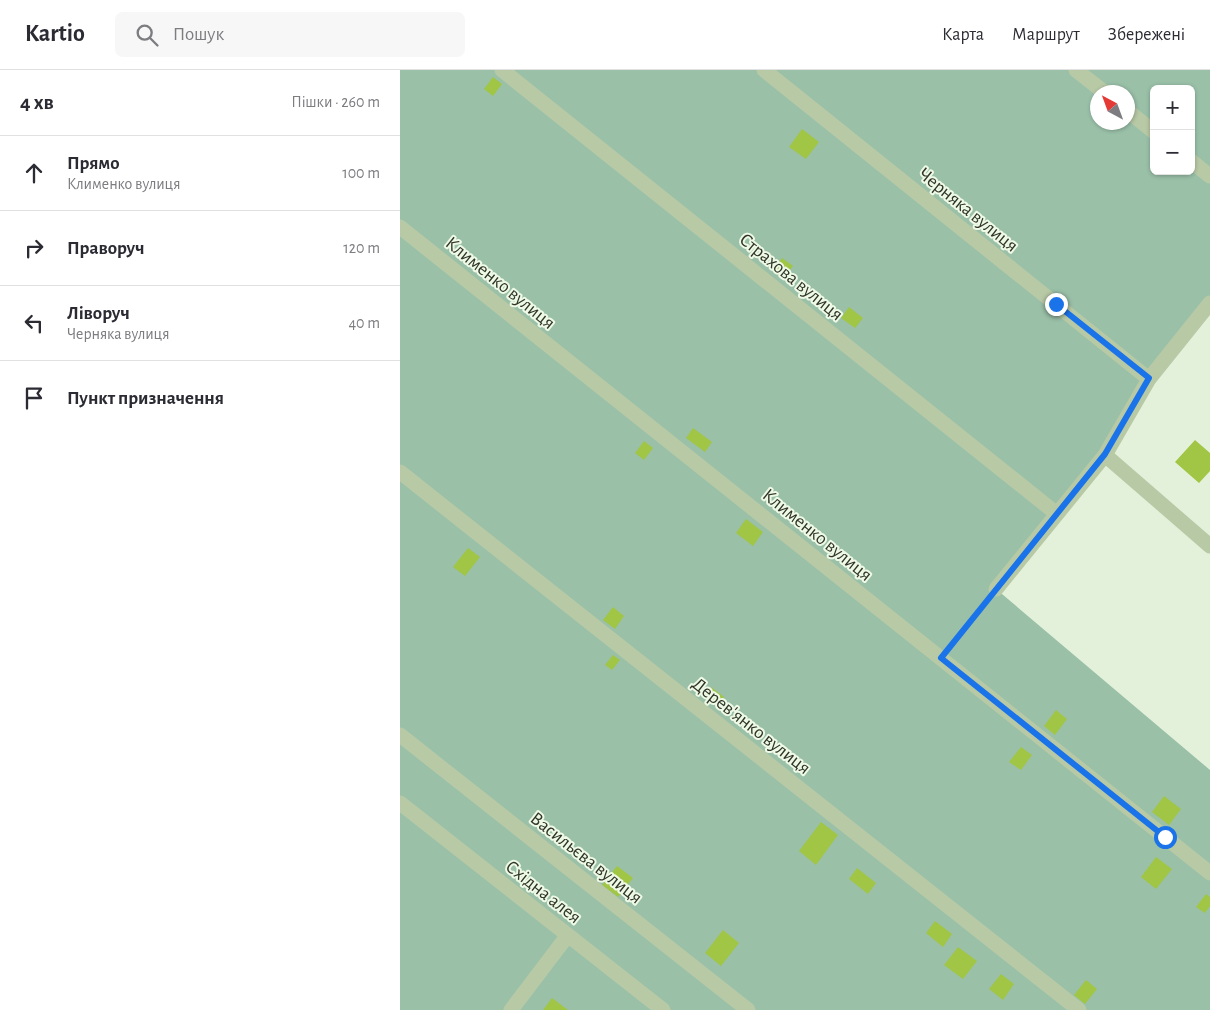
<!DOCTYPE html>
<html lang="uk">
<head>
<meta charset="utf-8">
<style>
  :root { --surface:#fff; --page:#f7f7f7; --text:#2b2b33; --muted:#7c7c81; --line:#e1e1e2 }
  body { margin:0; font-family:"Alegreya Sans",sans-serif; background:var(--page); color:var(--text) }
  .controls { position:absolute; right:15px; top:15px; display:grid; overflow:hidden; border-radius:8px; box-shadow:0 1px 4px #0004 }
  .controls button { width:45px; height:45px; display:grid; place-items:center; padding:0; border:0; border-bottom:1px solid var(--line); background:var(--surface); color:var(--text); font:25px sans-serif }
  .compass { position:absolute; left:690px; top:15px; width:45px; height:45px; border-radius:50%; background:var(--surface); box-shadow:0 1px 4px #0004; rotate:319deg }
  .stop { position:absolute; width:15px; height:15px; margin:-11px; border:4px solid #1a73e8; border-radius:50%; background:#fff }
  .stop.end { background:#1a73e8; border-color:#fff; box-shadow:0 1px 5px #0008 }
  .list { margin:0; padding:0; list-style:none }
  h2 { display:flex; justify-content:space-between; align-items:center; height:65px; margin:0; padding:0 20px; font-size:21px }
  h2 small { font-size:16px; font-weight:400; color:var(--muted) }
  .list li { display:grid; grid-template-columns:32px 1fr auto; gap:15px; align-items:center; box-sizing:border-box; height:75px; padding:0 20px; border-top:1px solid var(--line) }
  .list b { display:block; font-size:19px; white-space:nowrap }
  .list p { margin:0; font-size:16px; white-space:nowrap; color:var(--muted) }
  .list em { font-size:16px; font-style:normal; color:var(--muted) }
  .icon { flex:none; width:28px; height:28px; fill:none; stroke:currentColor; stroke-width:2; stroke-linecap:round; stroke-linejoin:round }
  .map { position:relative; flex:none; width:810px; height:940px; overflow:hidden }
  header { display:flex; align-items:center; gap:30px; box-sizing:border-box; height:70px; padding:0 25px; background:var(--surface); border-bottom:1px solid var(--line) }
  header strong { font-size:24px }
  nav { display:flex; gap:28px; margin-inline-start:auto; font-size:18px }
  .search { width:350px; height:45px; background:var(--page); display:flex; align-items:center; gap:12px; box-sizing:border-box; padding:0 18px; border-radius:8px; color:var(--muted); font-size:19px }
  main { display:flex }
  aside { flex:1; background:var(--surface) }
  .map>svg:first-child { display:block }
</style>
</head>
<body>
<header>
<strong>Kartio</strong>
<div class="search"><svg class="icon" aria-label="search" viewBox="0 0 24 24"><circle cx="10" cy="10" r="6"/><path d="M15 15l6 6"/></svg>Пошук</div>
<nav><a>Карта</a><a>Маршрут</a><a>Збережені</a></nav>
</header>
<main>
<aside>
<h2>4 хв<small>Пішки · 260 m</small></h2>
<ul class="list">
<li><svg class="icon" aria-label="ahead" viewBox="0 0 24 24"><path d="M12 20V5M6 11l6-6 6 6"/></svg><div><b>Прямо</b><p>Клименко вулиця</p></div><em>100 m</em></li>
<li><svg class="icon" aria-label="right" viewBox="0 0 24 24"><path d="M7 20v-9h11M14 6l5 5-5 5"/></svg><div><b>Праворуч</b></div><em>120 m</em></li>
<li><svg class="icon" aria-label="left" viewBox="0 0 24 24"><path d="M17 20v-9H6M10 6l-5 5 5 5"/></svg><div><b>Ліворуч</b><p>Черняка вулиця</p></div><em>40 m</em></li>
<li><svg class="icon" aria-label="arrive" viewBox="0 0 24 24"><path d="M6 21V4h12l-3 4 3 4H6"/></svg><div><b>Пункт призначення</b></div></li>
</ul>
</aside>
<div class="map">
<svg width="810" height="940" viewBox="0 0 810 940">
  <rect width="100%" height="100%" fill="#e4f1da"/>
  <path fill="#9ac0a8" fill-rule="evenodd" d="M 0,0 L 810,0 L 810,233 L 705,385 L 596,519 L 810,700 L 810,940 L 0,940 ZM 754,19 L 791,19 L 791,101 L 754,101 ZM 698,22 L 728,22 L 728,52 L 698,52 Z"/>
  <path fill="#a1c544" d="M 93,7 L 102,14 L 93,26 L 84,19 Z
    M 402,59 L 419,72 L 406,89 L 389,77 Z
    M 382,188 L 393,196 L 383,209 L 373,201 Z
    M 449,237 L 463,248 L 455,258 L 441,248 Z
    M 293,358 L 312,372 L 305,382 L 286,368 Z
    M 795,370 L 810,383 L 810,401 L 799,413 L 775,392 Z
    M 244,371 L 253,378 L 244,390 L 235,383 Z
    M 346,449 L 363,462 L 353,476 L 336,463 Z
    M 68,478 L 80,487 L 65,506 L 53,497 Z
    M 213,537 L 224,546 L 215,559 L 203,550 Z
    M 213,585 L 220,590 L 212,600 L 205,595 Z
    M 311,617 L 324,627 L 319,634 L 306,624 Z
    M 656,640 L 667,649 L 655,665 L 644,656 Z
    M 621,677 L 632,685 L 621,700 L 609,692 Z
    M 764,726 L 781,739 L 769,755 L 752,742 Z
    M 421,752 L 438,765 L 416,795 L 399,781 Z
    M 756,787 L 772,799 L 756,819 L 741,807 Z
    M 217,796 L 233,808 L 218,827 L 202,815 Z
    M 457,798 L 476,813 L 468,824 L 449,809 Z
    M 806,824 L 810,827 L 810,836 L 805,843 L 796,837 Z
    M 535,851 L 552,864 L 543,877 L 526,863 Z
    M 323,860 L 339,873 L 321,896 L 305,883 Z
    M 558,877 L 577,891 L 563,909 L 544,895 Z
    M 601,904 L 614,914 L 603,930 L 589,919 Z
    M 686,910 L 697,919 L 685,934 L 674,925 Z
    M 152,928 L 168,940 L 143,940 Z"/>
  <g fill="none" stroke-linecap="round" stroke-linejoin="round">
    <path stroke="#98a886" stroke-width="3" stroke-dasharray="2.5 2.5" stroke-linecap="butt" d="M 551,576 L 586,532"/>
    <path stroke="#b8c9a6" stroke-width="15" d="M 102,0 L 657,444
      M 364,0 L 749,309
      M 676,0 L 704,22
      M 728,41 L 754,62
      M 791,91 L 810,106
      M 0,157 L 810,803
      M 705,385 L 810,476
      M 0,402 L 679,940
      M 596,519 L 705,385 L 749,309 L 810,233
      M 0,665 L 348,940
      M 0,733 L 263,940
      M 111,940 L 168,865"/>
  </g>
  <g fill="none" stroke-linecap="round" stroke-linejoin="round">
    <path stroke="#1a73e8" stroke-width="6" d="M 656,234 L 749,308 L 705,384 L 541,588 L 765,767"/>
  </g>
  <g text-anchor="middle" stroke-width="4" stroke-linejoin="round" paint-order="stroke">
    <g font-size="19" fill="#303527" stroke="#eef9e6">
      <text transform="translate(569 139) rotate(39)" y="7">Черняка вулиця</text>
      <text transform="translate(392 206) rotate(39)" y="7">Страхова вулиця</text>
      <text transform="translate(101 212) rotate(39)" y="7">Клименко вулиця</text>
      <text transform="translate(418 464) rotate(39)" y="7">Клименко вулиця</text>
      <text transform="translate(352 655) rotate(38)" y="7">Дерев'янко вулиця</text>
      <text transform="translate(187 787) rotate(38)" y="7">Васильєва вулиця</text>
      <text transform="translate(144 821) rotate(38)" y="7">Східна алея</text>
    </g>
  </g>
</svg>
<div class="controls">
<button>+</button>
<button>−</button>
</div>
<svg class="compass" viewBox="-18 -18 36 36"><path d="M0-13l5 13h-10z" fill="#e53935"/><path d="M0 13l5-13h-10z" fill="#7c7c81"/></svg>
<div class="stop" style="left:765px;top:767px"></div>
<div class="stop end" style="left:656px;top:234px"></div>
</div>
</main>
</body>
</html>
